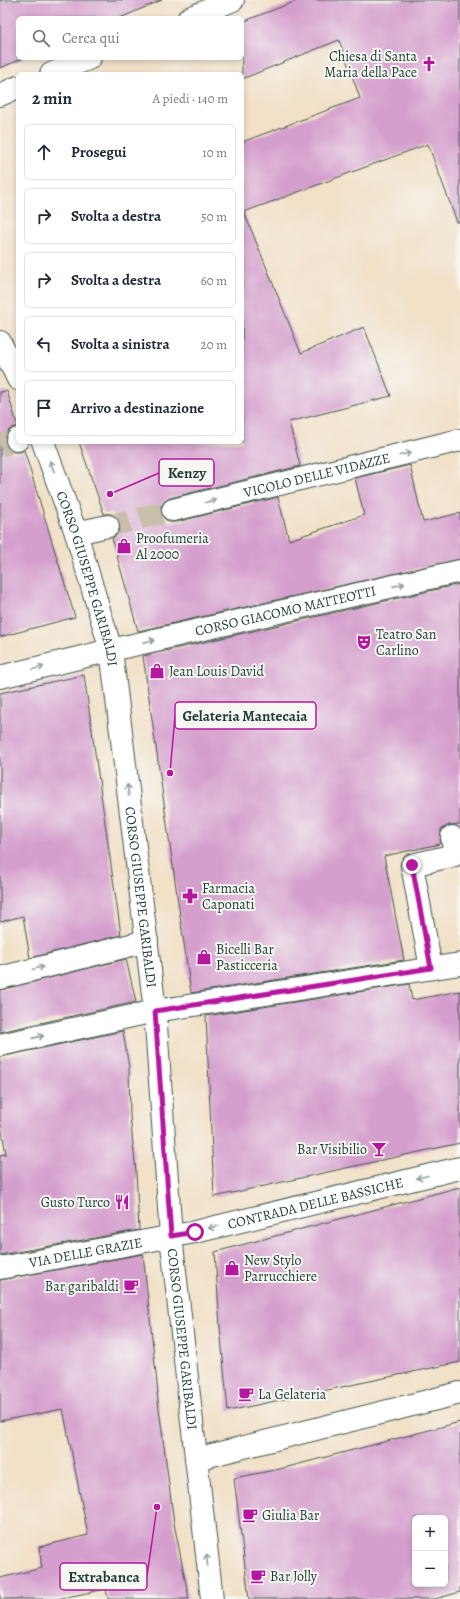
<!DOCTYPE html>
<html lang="it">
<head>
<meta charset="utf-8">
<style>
  :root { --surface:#fff; --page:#f2f2f3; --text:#1f2937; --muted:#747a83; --line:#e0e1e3 }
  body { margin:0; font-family:Alegreya,serif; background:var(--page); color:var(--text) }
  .controls { position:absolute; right:12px; bottom:12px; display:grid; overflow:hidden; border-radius:6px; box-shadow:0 2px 6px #0003 }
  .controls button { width:36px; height:36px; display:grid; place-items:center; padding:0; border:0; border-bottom:1px solid var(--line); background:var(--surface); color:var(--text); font:20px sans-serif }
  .stop { position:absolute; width:12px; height:12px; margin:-9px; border:3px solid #b5179e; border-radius:50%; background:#fff }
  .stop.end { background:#b5179e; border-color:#fff; box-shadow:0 1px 4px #0008 }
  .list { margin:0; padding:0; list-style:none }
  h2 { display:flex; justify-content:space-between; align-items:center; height:52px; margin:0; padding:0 16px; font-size:17px }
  h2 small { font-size:13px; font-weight:400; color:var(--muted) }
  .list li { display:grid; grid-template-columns:26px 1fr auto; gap:12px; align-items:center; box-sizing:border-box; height:56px; margin:0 8px 8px; padding:0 8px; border:1px solid var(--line); border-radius:6px }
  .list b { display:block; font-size:15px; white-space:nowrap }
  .list em { font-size:13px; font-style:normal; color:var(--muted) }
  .icon { flex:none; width:22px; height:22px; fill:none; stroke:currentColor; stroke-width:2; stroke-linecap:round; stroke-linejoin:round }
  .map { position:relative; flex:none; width:460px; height:1599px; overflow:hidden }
  .search { position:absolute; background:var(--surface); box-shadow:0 2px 6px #0003; left:16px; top:16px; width:228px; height:44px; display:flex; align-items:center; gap:10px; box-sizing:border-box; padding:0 14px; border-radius:6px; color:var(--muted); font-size:15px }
  .panel { position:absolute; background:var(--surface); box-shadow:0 2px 6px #0003; left:16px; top:72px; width:228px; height:372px; border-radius:6px }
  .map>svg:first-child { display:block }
</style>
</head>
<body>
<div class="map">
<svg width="460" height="1599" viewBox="0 0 460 1599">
  <rect width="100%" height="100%" fill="#f6f6f2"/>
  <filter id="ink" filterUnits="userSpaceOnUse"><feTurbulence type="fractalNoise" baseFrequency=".025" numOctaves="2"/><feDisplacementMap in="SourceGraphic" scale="8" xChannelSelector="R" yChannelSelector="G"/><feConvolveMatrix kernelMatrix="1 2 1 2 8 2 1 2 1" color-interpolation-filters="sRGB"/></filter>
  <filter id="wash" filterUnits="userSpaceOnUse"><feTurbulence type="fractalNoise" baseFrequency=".012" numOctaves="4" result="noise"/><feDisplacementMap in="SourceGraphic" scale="16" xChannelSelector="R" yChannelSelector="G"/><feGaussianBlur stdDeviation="0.9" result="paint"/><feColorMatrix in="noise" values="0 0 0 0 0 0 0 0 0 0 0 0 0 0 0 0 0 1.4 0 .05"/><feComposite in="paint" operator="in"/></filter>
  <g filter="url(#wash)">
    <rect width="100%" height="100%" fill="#f2e0c7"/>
    <g id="blocks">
      <path fill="#d59fcd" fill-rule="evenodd" d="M 0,0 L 162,0 L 120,18 L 18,18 L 18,58 L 24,58 L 0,68 Z
        M 299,0 L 460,0 L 460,222 L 457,222 L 428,144 L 244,212 L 301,353 L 364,327 L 391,396 L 289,422 L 300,466 L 170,498 L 165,501 L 161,506 L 161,513 L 164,518 L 169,522 L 176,522 L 278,497 L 289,540 L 364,515 L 355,478 L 410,465 L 423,522 L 460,513 L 460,559 L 138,631 L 112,538 L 117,535 L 120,530 L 120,523 L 117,518 L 112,514 L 104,514 L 79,442 L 242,442 L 242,142 L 360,98 L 339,40 L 242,79 L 242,22 Z
        M 7,391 L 18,427 L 14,427 L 8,431 L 5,437 L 5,444 L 8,449 L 13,452 L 20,452 L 24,450 L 75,617 L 0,637 L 0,392 Z
        M 460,584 L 460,824 L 450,825 L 441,829 L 440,844 L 384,856 L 404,960 L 191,993 L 143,656 Z
        M 84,675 L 121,935 L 30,958 L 23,916 L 0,922 L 0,693 Z
        M 126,959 L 136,1002 L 0,1032 L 0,990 Z
        M 409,984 L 412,1000 L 460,991 L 460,1143 L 214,1197 L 206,1016 Z
        M 123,1031 L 129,1068 L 130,1116 L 136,1172 L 139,1230 L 0,1255 L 0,1155 L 6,1154 L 0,1120 L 0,1057 Z
        M 460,1187 L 460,1362 L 228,1411 L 220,1327 L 215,1252 Z
        M 143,1254 L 158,1393 L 157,1393 L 174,1523 L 189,1599 L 108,1599 L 106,1589 L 57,1599 L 0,1599 L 0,1578 L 42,1568 L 39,1547 L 88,1535 L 63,1409 L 0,1421 L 0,1280 Z
        M 460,1422 L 460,1592 L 435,1599 L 249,1599 L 234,1478 L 280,1469 ZM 415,1518 L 445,1518 L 445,1584 L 415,1584 Z"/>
    </g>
  </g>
  <g filter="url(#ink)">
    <use href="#blocks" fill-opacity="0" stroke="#3f554a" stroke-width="1"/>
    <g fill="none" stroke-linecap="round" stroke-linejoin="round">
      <path stroke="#c8bfaa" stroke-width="22" stroke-dasharray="22 11" stroke-linecap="butt" d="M 0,446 L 17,440
        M 108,526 L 173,510"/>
      <g stroke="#3f554a" stroke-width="24">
        <g id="minor">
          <path d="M 189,18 L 233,0"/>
          <path d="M 51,74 L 90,58"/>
          <path d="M 0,95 L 18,87"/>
          <path d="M 0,342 L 18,379"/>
          <path d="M 17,440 L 18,439"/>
          <path id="s1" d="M 43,442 L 76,533 L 111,650 L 155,1011 L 171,1236 L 212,1599"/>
          <path id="s2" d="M 173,510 L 460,440"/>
          <path d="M 76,533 L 108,526"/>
          <path id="s3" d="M 0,677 L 111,650 L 460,571"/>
          <path d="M 431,968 L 412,865 L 455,855 L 452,837"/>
          <path d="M 0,978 L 147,941"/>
          <path d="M 0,1045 L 155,1011 L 460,964"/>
          <path id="s4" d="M 0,1268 L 195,1232 L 460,1168"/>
          <path d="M 196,1459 L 460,1393"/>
        </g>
      </g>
      <use href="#minor" stroke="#fff" stroke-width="22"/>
    </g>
    <defs><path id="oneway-shaft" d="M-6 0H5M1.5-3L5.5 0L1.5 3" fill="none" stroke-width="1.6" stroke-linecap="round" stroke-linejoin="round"/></defs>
    <g stroke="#8f9e9a">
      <use href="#oneway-shaft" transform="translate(405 454) rotate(-14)"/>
      <use href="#oneway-shaft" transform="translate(52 466) rotate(-110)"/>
      <use href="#oneway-shaft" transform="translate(211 501) rotate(-14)"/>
      <use href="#oneway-shaft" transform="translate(399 585) rotate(-13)"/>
      <use href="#oneway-shaft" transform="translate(149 641) rotate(-13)"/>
      <use href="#oneway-shaft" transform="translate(38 668) rotate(-14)"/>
      <use href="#oneway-shaft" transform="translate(128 790) rotate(-97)"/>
      <use href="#oneway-shaft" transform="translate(38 968) rotate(-14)"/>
      <use href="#oneway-shaft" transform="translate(38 1037) rotate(-13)"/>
      <use href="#oneway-shaft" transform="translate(422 1177) rotate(166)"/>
      <use href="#oneway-shaft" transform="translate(214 1227) rotate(166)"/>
      <use href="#oneway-shaft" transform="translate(207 1560) rotate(-96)"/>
    </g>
  </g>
  <g fill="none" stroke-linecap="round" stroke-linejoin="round" filter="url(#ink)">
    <path stroke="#b5179e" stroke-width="5" d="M 195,1232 L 171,1236 L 155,1011 L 431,968 L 412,865"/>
  </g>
  <defs>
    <g id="church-bare" transform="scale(1.2)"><path d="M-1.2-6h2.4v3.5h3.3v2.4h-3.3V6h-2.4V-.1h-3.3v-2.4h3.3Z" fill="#b5179e" stroke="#f6f6f2" stroke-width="2.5" paint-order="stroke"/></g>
    <g id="shop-bare" transform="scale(1.2)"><path d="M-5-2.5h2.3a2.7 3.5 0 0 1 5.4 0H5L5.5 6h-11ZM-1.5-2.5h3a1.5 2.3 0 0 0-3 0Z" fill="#b5179e" stroke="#f6f6f2" stroke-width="2.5" paint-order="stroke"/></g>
    <g id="theatre-bare" transform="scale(1.2)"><path d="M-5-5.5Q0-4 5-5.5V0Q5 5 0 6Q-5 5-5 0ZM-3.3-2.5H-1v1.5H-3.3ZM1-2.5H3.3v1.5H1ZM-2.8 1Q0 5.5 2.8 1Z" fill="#b5179e" stroke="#f6f6f2" stroke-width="2.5" paint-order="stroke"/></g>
    <g id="pharmacy-bare" transform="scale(1.2)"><path d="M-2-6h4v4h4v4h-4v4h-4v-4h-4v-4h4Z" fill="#b5179e" stroke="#f6f6f2" stroke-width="2.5" paint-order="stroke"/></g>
    <g id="bar-bare" transform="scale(1.2)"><path d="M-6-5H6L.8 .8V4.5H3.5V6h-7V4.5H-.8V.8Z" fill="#b5179e" stroke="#f6f6f2" stroke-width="2.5" paint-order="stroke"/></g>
    <g id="restaurant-bare" transform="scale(1.2)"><path d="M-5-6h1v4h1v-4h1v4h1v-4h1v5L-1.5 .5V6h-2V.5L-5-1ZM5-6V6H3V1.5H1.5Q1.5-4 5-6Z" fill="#b5179e" stroke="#f6f6f2" stroke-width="2.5" paint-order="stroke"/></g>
    <g id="cafe-bare" transform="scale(1.2)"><path d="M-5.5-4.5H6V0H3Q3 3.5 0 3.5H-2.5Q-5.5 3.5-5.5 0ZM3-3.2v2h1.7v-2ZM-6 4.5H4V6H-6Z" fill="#b5179e" stroke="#f6f6f2" stroke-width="2.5" paint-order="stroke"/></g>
  </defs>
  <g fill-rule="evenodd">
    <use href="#church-bare" x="429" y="64"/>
    <use href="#shop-bare" x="124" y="546"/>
    <use href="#theatre-bare" x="364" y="642"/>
    <use href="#shop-bare" x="157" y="671"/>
    <use href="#pharmacy-bare" x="190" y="896"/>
    <use href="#shop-bare" x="204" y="957"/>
    <use href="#bar-bare" x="379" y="1149"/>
    <use href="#restaurant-bare" x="122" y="1202"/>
    <use href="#shop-bare" x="232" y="1268"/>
    <use href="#cafe-bare" x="131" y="1286"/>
    <use href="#cafe-bare" x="246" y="1394"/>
    <use href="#cafe-bare" x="250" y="1515"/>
    <use href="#cafe-bare" x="258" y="1576"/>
  </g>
  <g text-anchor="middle" stroke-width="4" stroke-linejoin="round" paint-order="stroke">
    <g font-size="14" fill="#1f3d34" stroke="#f6f6f2" text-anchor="start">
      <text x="417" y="61" text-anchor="end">Chiesa di Santa<tspan x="417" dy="16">Maria della Pace</tspan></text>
      <text x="136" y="543">Proofumeria<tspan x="136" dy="16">Al 2000</tspan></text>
      <text x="376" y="639">Teatro San<tspan x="376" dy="16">Carlino</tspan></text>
      <text x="169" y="676">Jean Louis David</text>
      <text x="202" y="893">Farmacia<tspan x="202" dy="16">Caponati</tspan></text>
      <text x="216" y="954">Bicelli Bar<tspan x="216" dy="16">Pasticceria</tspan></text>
      <text x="367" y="1154" text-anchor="end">Bar Visibilio</text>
      <text x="110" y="1207" text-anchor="end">Gusto Turco</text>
      <text x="244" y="1265">New Stylo<tspan x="244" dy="16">Parrucchiere</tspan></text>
      <text x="119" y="1291" text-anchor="end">Bar garibaldi</text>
      <text x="258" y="1399">La Gelateria</text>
      <text x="262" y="1520">Giulia Bar</text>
      <text x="270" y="1581">Bar Jolly</text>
    </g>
    <g font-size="14" fill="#1f3d34" stroke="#f6f6f2">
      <text dy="5" stroke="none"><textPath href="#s2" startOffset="148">VICOLO DELLE VIDAZZE</textPath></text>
      <text dy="5" stroke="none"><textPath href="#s1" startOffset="144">CORSO GIUSEPPE GARIBALDI</textPath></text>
      <text dy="5" stroke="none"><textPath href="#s3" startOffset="293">CORSO GIACOMO MATTEOTTI</textPath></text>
      <text dy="5" stroke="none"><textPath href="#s1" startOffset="468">CORSO GIUSEPPE GARIBALDI</textPath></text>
      <text dy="5" stroke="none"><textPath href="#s4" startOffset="322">CONTRADA DELLE BASSICHE</textPath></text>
      <text dy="5" stroke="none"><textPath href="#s4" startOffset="87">VIA DELLE GRAZIE</textPath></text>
      <text dy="5" stroke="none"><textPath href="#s1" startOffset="912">CORSO GIUSEPPE GARIBALDI</textPath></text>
    </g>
  </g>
  <path fill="none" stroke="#b5179e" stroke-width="1.5" d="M110 494L159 473M170 773L175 716M157 1507L147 1576"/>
  <g fill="#b5179e" stroke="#f6f6f2" stroke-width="1.5">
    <circle cx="110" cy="494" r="4"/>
    <circle cx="170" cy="773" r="4"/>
    <circle cx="157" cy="1507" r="4"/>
  </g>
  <g fill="#f6f6f2" stroke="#b5179e" stroke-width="1.5">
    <rect x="159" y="459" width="55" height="27" rx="4"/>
    <rect x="175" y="702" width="141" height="27" rx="4"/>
    <rect x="60" y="1563" width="87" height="27" rx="4"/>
  </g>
  <g font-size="15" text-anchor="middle" font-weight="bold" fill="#1f3d34">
    <text x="187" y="478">Kenzy</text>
    <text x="245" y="721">Gelateria Mantecaia</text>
    <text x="104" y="1582">Extrabanca</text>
  </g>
</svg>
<div class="controls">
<button>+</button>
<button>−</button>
</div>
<div class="stop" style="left:195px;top:1232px"></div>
<div class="stop end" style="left:412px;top:865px"></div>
<div class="search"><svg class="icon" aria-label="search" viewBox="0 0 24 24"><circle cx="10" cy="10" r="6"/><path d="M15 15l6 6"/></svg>Cerca qui</div>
<section class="panel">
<h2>2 min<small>A piedi · 140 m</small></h2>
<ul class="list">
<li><svg class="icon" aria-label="ahead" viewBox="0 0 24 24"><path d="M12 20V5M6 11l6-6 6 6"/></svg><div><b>Prosegui</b></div><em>10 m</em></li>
<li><svg class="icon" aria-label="right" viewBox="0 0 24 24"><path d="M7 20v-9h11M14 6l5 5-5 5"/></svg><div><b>Svolta a destra</b></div><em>50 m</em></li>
<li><svg class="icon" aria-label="right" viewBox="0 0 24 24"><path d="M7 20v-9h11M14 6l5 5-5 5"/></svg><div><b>Svolta a destra</b></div><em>60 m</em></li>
<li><svg class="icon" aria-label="left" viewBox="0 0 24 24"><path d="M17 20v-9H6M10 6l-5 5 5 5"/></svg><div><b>Svolta a sinistra</b></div><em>20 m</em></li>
<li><svg class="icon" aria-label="arrive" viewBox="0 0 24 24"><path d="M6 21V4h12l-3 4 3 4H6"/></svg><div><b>Arrivo a destinazione</b></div></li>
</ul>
</section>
</div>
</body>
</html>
